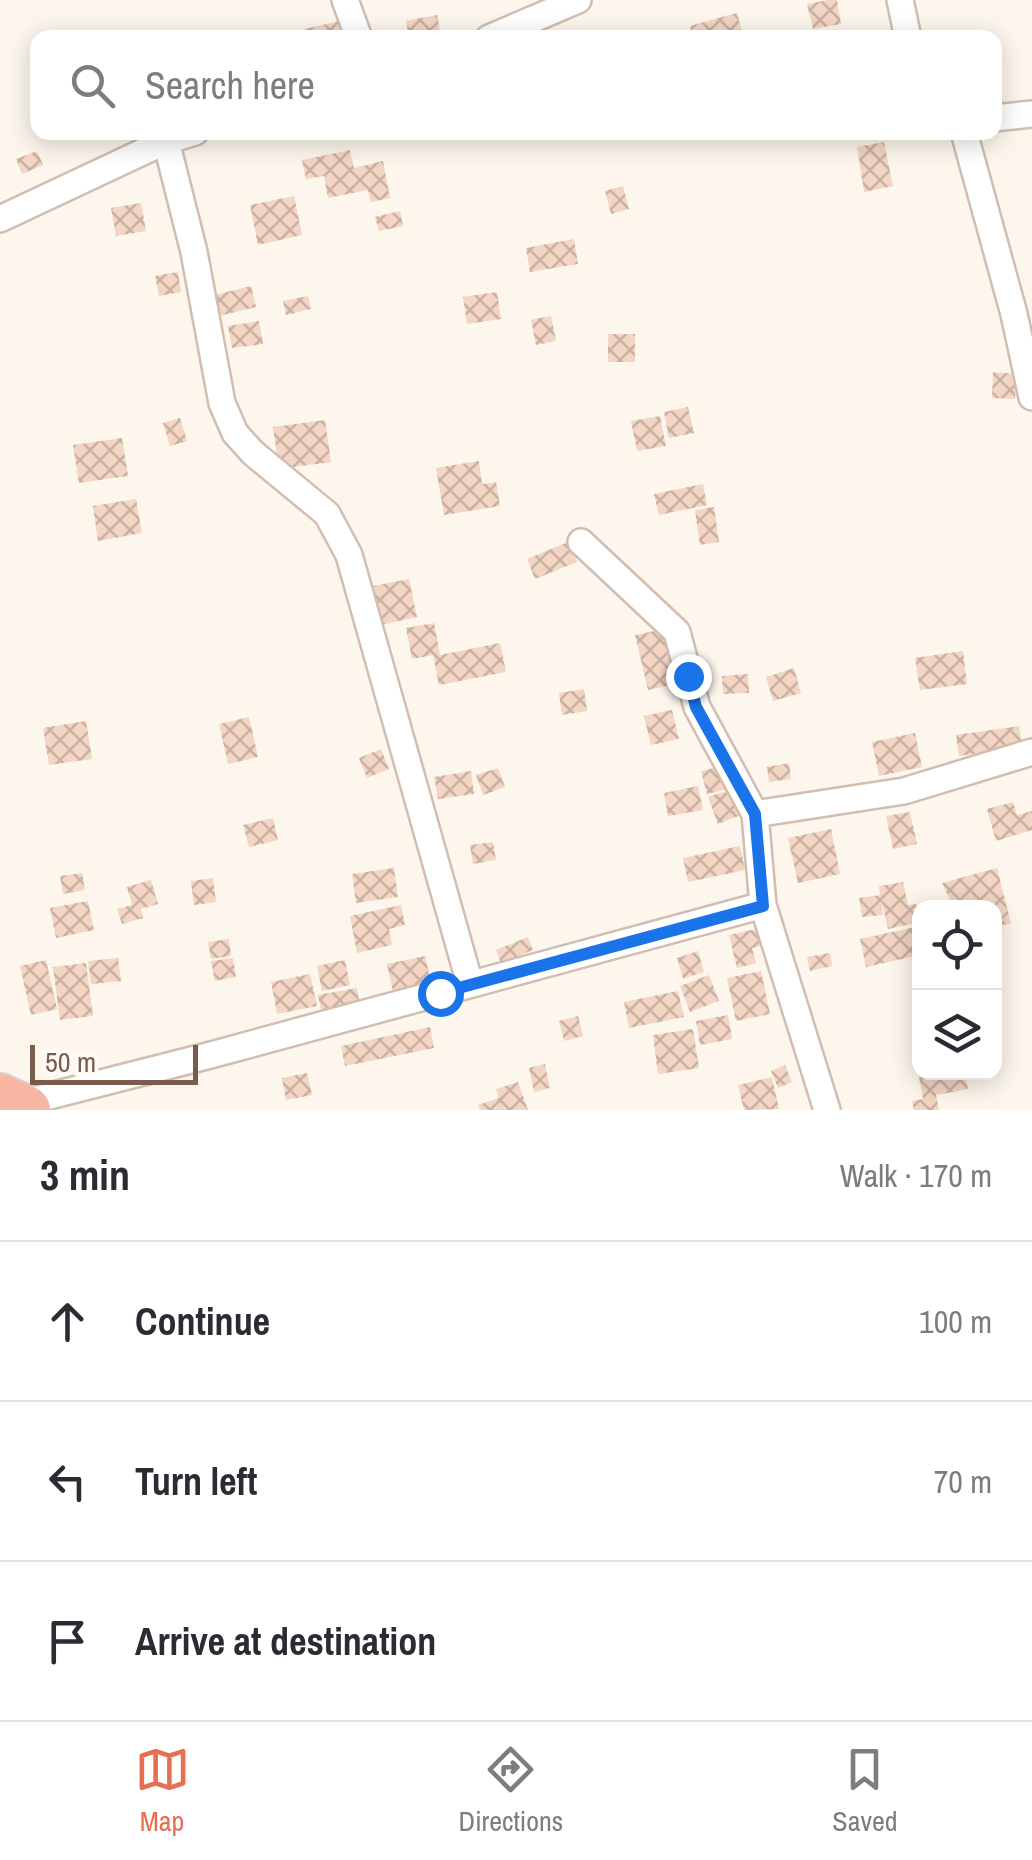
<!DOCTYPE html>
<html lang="en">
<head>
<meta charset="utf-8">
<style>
  :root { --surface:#fff; --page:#f7f7f7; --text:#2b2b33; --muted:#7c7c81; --line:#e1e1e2; --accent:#e76f51 }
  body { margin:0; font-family:"Archivo Narrow",sans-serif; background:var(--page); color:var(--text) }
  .controls { position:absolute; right:30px; bottom:30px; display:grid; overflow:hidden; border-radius:20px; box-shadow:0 5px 25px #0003 }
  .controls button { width:90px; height:90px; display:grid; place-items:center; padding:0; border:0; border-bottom:2px solid var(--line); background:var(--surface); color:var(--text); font:50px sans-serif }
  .scale { position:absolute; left:30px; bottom:25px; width:168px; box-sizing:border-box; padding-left:10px; border:5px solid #7a5c4d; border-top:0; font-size:28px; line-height:35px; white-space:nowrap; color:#7a5c4d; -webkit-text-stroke:8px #fffaf3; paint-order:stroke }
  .stop { position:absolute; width:30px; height:30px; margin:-22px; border:8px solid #1a73e8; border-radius:50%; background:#fff }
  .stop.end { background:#1a73e8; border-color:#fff; box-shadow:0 2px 10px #0008 }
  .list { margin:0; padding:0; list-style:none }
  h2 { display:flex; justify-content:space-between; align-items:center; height:130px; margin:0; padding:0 40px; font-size:42px }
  h2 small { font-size:32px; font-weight:400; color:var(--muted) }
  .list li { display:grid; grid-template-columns:65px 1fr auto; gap:30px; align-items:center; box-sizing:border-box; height:160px; padding:0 40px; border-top:2px solid var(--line) }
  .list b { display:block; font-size:38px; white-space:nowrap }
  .list em { font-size:32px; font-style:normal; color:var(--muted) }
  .icon { flex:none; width:55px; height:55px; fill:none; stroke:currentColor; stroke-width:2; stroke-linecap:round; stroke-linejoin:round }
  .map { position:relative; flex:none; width:1032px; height:1110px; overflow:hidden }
  .search { position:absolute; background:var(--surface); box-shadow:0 5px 25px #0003; left:30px; right:30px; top:30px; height:110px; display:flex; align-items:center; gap:25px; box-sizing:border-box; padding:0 35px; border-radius:20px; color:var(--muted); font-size:38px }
  .sheet { height:610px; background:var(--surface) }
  nav { display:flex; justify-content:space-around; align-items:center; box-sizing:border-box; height:140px; border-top:2px solid var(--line); background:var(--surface); font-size:28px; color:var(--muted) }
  nav a { display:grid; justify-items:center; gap:5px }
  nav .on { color:var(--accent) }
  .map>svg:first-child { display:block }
</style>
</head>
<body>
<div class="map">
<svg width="1032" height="1110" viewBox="0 0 1032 1110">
  <defs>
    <pattern id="building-cross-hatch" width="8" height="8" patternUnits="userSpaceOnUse" patternTransform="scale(2.5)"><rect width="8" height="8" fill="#f3d5c3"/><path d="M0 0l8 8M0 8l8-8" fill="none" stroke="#cab0a1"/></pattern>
  </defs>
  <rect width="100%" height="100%" fill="#fdf6ec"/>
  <path fill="url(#building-cross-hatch)" d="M 828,0 L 837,0 L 841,24 L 813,29 L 807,4 Z
    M 737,13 L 744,38 L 693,38 L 690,26 Z
    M 437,15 L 441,36 L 409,38 L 406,21 Z
    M 345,20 L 349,38 L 306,38 L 304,29 Z
    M 884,142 L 893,186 L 864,192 L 857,147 Z
    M 350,150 L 354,168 L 383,161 L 390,198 L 371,202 L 368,190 L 328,198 L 324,176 L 306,179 L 302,160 Z
    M 37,151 L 43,165 L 22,174 L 16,159 Z
    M 623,186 L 629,209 L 611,214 L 605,191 Z
    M 294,196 L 302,235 L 258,245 L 250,205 Z
    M 141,203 L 146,231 L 116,236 L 111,208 Z
    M 400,211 L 403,226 L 379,231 L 375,217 Z
    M 574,239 L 578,264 L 530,272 L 526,248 Z
    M 178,272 L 181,292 L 159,296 L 155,276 Z
    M 251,286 L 256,307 L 219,316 L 215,295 Z
    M 497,292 L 501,319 L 467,324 L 463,297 Z
    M 308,296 L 311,309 L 286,315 L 283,301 Z
    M 551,316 L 556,341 L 536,345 L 531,320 Z
    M 259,321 L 263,344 L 232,348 L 228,326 Z
    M 608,334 L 635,334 L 635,362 L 608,362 Z
    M 993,372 L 1017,374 L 1015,399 L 992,398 Z
    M 688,407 L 694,433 L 669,438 L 664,412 Z
    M 660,416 L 666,446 L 637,451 L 631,421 Z
    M 180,418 L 187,441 L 170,446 L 163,423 Z
    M 325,420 L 331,462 L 279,469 L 273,427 Z
    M 122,438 L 128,476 L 79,483 L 73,445 Z
    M 479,461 L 482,484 L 496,482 L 500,506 L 444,515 L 436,468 Z
    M 703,484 L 707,505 L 659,515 L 654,494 Z
    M 136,499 L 142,533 L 98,541 L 93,506 Z
    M 714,507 L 719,542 L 700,545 L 695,510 Z
    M 568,542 L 577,562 L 535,579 L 527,559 Z
    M 409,579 L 417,617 L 380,625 L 373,586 Z
    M 434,623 L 440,655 L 500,643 L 506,672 L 439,685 L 433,655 L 412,659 L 406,628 Z
    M 669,628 L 684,682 L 648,690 L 635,635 Z
    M 963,651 L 967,684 L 920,690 L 915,658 Z
    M 794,668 L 801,693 L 773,701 L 766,677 Z
    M 748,674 L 749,693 L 723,694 L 722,676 Z
    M 584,689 L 587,711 L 562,715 L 559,693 Z
    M 672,710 L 679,739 L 651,745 L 644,716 Z
    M 249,717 L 258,757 L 228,764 L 219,724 Z
    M 86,721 L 92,759 L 49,765 L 43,728 Z
    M 1019,726 L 1022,747 L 959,756 L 956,735 Z
    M 915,733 L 922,767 L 879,776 L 872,742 Z
    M 381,749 L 389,769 L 367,778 L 359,758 Z
    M 789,763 L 791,779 L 769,782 L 767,767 Z
    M 727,765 L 732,788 L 707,794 L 701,771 Z
    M 498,768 L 505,787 L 483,795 L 476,775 Z
    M 471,771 L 474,794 L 438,799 L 434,777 Z
    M 698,786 L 703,810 L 668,816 L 664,793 Z
    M 737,787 L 746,813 L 718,824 L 708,797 Z
    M 1013,802 L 1017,815 L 1032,811 L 1032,830 L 996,841 L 987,809 Z
    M 910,812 L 917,844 L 893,849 L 886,816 Z
    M 273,818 L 278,840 L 249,847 L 243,825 Z
    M 831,829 L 840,874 L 798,883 L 788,838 Z
    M 493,842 L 496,860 L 473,864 L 470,845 Z
    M 740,846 L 745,870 L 688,882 L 683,858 Z
    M 394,868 L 398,897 L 356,903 L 352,874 Z
    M 997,868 L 1011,924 L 994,926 L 994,908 L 954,908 L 942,883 Z
    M 82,873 L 85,890 L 63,894 L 60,876 Z
    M 213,878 L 216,902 L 194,905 L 191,881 Z
    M 151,880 L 158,904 L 141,909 L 143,918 L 122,924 L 117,909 L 132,905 L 127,887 Z
    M 903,882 L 908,905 L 916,904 L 920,922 L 888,929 L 881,898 L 883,915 L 862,917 L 859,898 L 880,895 L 879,886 Z
    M 88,901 L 94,930 L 56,938 L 50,908 Z
    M 401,905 L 405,925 L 389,929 L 392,945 L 357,953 L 350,916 Z
    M 920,926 L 920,955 L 866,967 L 860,939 Z
    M 761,928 L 765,945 L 752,948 L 756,963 L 737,968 L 729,935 Z
    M 528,937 L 533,950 L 501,963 L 496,950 Z
    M 229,939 L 231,956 L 211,959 L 208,942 Z
    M 698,951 L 704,972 L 683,979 L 677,958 Z
    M 830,953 L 832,966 L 810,971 L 807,957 Z
    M 425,956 L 432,987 L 394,996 L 387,964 Z
    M 118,958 L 121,981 L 91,984 L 88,961 Z
    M 233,958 L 236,977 L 215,981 L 211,961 Z
    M 46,960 L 57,1009 L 31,1015 L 20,966 Z
    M 345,960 L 350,985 L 322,991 L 317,966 Z
    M 86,963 L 93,1016 L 60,1020 L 53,967 Z
    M 761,971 L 770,1014 L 736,1021 L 727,978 Z
    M 310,974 L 317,1006 L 277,1014 L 271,982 Z
    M 709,975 L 719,1001 L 690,1012 L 680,986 Z
    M 357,988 L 360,1007 L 322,1014 L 318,995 Z
    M 678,991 L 684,1017 L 629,1028 L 624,1002 Z
    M 728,1015 L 732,1039 L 700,1045 L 696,1021 Z
    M 578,1016 L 583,1036 L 564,1041 L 559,1021 Z
    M 430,1027 L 434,1048 L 345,1066 L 341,1046 Z
    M 693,1029 L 699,1068 L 658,1074 L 653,1035 Z
    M 545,1064 L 550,1088 L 534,1092 L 529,1068 Z
    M 785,1065 L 792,1082 L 778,1088 L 771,1071 Z
    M 918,1072 L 965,1072 L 968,1089 L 936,1095 L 939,1110 L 914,1110 L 912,1101 L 923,1099 Z
    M 307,1073 L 312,1095 L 286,1100 L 282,1078 Z
    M 772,1077 L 779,1109 L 744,1110 L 738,1085 Z
    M 518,1082 L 528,1110 L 480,1110 L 478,1105 L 499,1098 L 496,1089 Z"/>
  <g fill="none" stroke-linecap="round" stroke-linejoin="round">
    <g stroke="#d1beb0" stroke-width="30">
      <path id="street" d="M 345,0 L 359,38
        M 900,0 L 908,38
        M 489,38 L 578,0
        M 994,118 L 1032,114
        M 964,132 L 1014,314 L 1032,397
        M 166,141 L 194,252 L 222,403 L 235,433 L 253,453 L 327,514 L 349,555 L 470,984
        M 0,219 L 166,141 L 195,132
        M 581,542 L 677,632 L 697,707 L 755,814
        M 763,905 L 827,1110
        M 14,1105 L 207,1056 L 763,905 L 755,814 L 904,791 L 1032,752"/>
    </g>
    <g stroke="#dad1cd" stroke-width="52">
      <path id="highway" d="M 0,1098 L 26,1110"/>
    </g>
    <use href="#street" stroke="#fff" stroke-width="25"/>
    <use href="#highway" stroke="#f7b7a3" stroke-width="48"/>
  </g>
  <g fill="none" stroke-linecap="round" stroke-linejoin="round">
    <path stroke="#1a73e8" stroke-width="12" d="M 440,993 L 763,906 L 755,814 L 696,707 L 688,676"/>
  </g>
</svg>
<div class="controls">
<button><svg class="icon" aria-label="locate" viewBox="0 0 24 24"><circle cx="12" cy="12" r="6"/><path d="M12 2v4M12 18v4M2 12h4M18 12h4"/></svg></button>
<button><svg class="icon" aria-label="layers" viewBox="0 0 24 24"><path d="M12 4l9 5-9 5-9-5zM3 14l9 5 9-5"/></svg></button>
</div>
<div class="scale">50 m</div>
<div class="stop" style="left:440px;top:993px"></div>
<div class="stop end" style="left:688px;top:676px"></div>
<div class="search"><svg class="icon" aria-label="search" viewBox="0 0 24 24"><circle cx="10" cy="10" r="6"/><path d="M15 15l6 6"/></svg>Search here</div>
</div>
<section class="sheet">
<h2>3 min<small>Walk · 170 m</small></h2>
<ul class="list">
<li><svg class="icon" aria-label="ahead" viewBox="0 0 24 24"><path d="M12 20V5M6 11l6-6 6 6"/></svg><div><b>Continue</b></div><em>100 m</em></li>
<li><svg class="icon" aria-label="left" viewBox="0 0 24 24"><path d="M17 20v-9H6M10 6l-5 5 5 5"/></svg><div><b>Turn left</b></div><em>70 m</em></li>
<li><svg class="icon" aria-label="arrive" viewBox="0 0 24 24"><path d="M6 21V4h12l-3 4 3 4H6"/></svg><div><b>Arrive at destination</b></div></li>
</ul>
</section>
<nav>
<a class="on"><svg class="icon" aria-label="map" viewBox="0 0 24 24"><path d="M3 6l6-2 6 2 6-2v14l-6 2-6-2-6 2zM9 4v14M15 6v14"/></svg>Map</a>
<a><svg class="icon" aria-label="directions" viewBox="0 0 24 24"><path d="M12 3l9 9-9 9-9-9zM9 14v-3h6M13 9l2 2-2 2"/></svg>Directions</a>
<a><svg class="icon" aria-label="saved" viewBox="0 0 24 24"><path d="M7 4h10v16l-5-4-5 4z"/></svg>Saved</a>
</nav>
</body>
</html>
